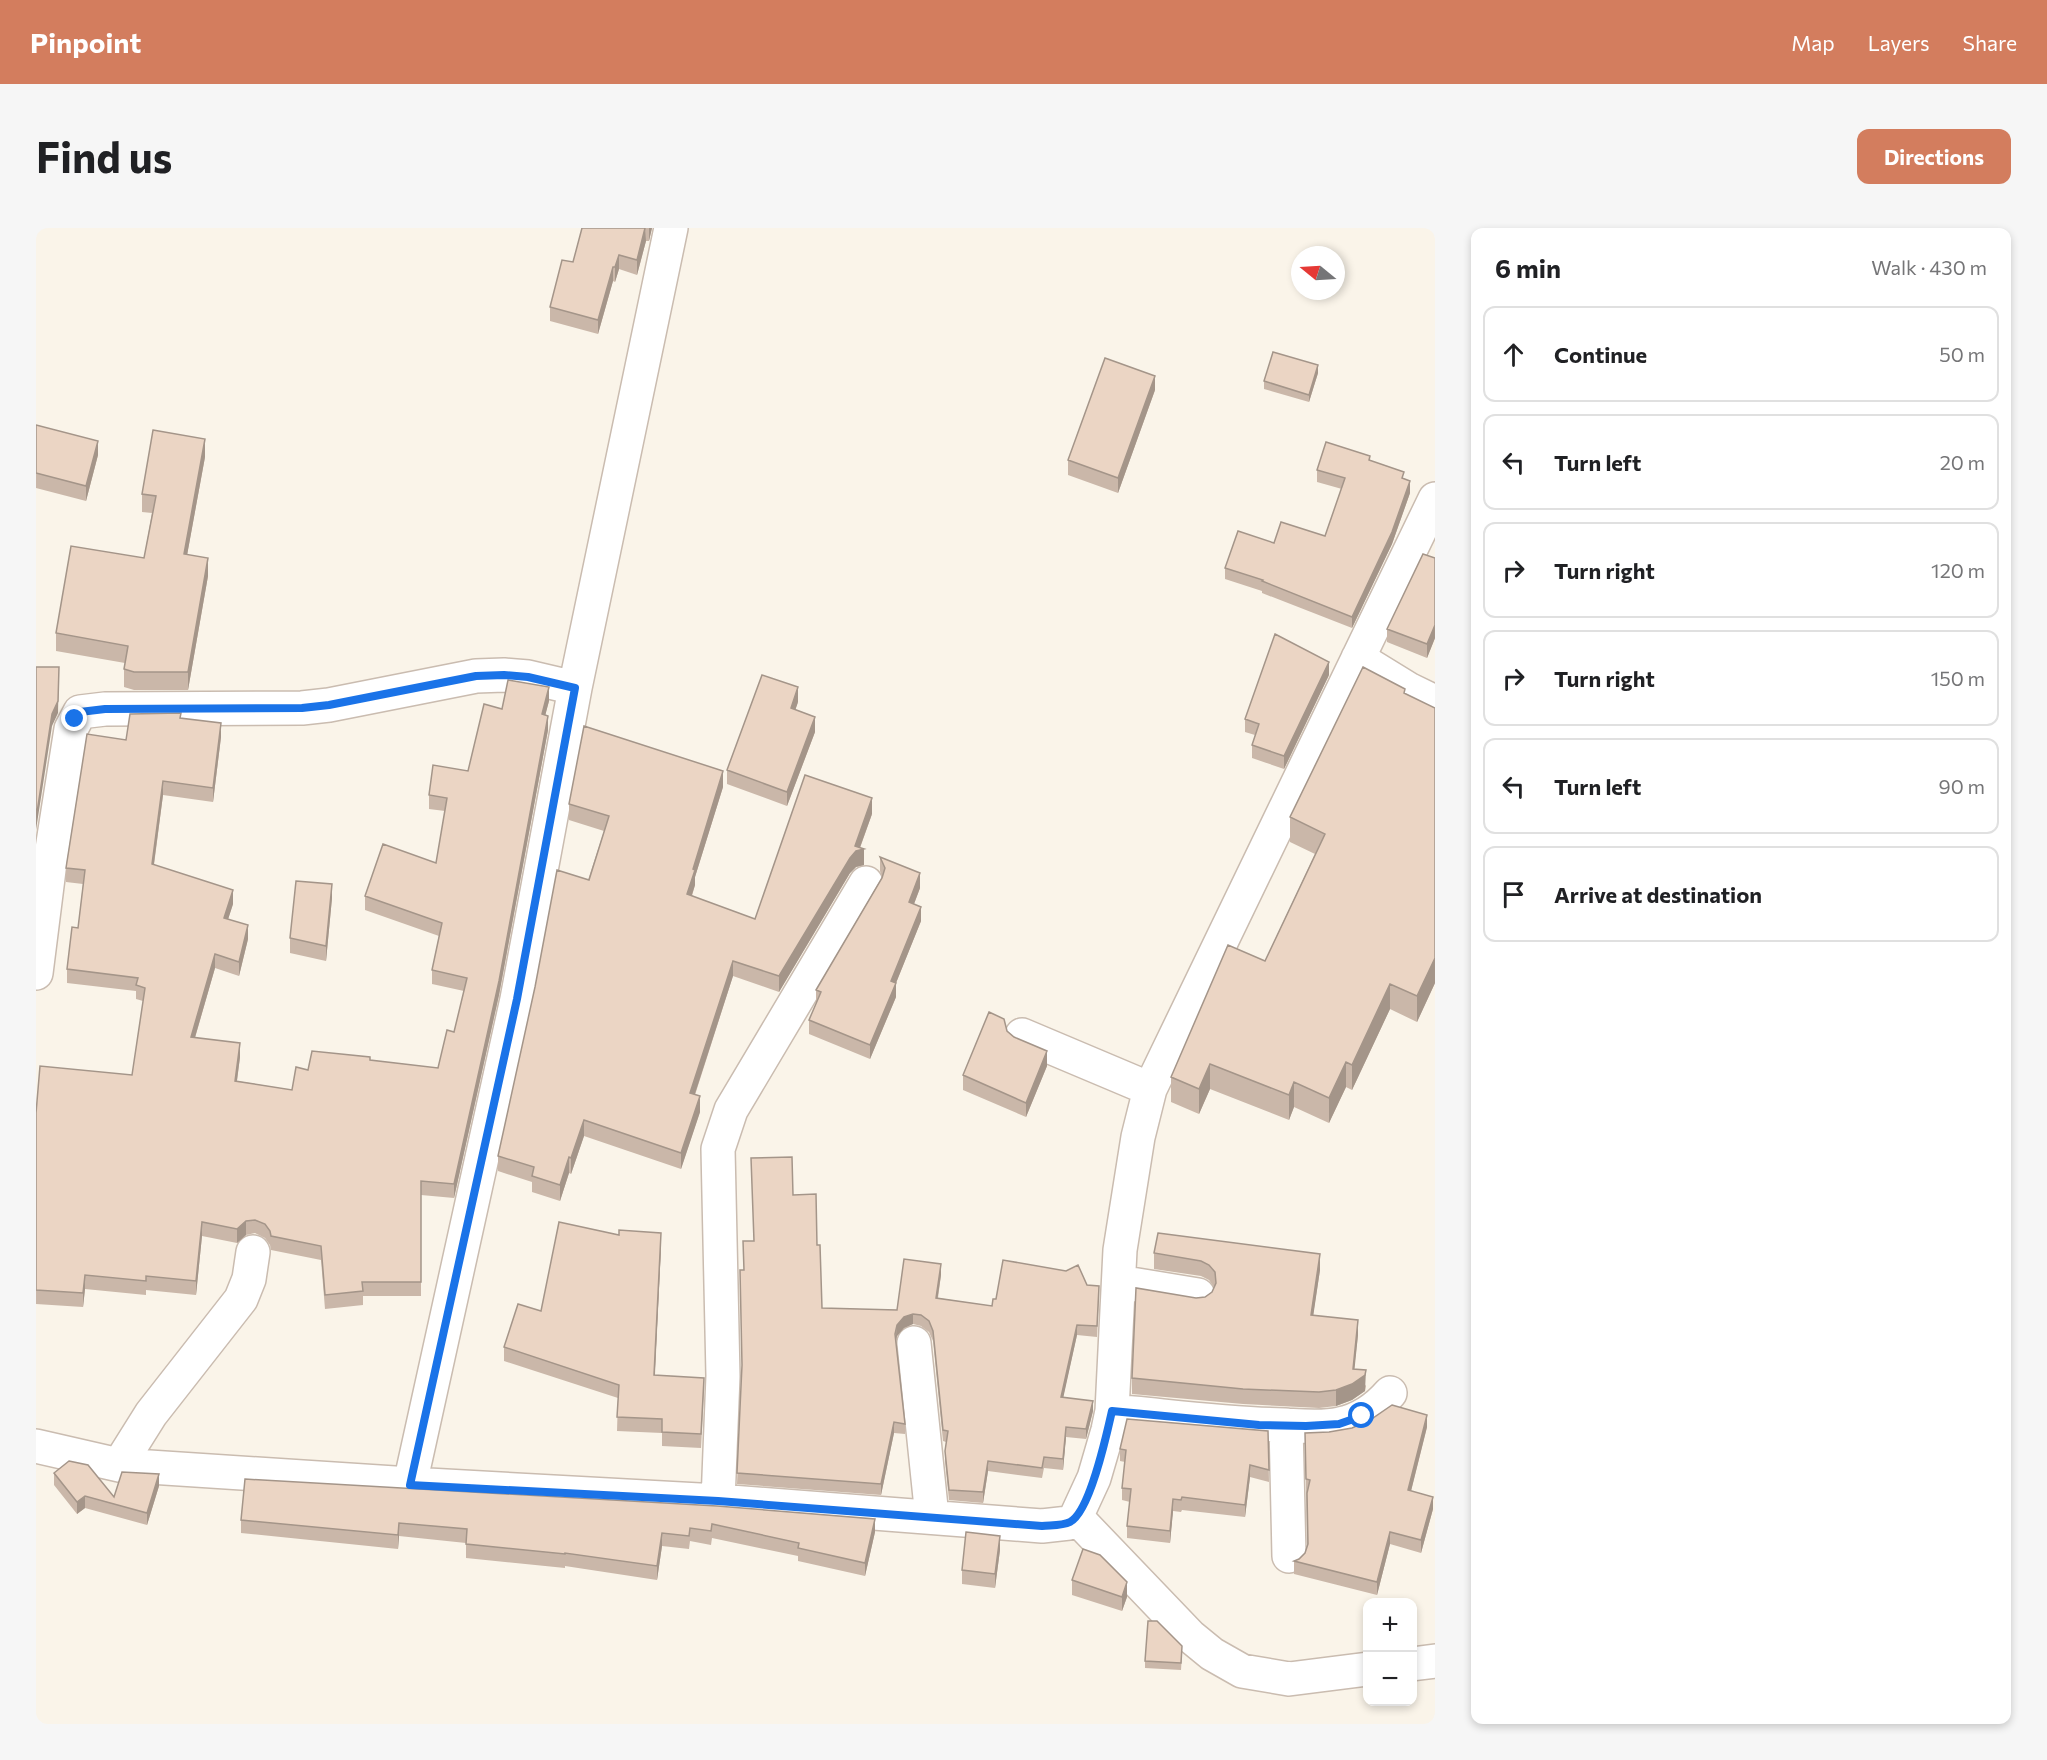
<!DOCTYPE html>
<html lang="en">
<head>
<meta charset="utf-8">
<style>
  :root { --surface:#fff; --page:#f6f6f6; --text:#202124; --muted:#757577; --line:#e0e0e0; --accent:#d37d5e }
  body { margin:0; font-family:Commissioner,sans-serif; background:var(--page); color:var(--text) }
  .controls { position:absolute; right:18px; bottom:18px; display:grid; overflow:hidden; border-radius:12px; box-shadow:0 3px 9px #0003 }
  .controls button { width:54px; height:54px; display:grid; place-items:center; padding:0; border:0; border-bottom:2px solid var(--line); background:var(--surface); color:var(--text); font:30px sans-serif }
  .compass { position:absolute; left:1255px; top:18px; width:54px; height:54px; border-radius:50%; background:var(--surface); box-shadow:0 3px 9px #0003; rotate:288deg }
  .stop { position:absolute; width:18px; height:18px; margin:-14px; border:4px solid #1a73e8; border-radius:50%; background:#fff }
  .stop.end { background:#1a73e8; border-color:#fff; box-shadow:0 2px 6px #0008 }
  .list { margin:0; padding:0; list-style:none }
  h2 { display:flex; justify-content:space-between; align-items:center; height:78px; margin:0; padding:0 24px; font-size:26px }
  h2 small { font-size:20px; font-weight:400; color:var(--muted) }
  .list li { display:grid; grid-template-columns:39px 1fr auto; gap:18px; align-items:center; box-sizing:border-box; height:96px; margin:0 12px 12px; padding:0 12px; border:2px solid var(--line); border-radius:12px }
  .list b { display:block; font-size:22px; white-space:nowrap }
  .list em { font-size:20px; font-style:normal; color:var(--muted) }
  .icon { flex:none; width:33px; height:33px; fill:none; stroke:currentColor; stroke-width:2; stroke-linecap:round; stroke-linejoin:round }
  .map { position:relative; flex:none; width:1399px; height:1496px; overflow:hidden; border-radius:12px }
  header { display:flex; align-items:center; gap:36px; box-sizing:border-box; height:84px; padding:0 30px; background:var(--accent); color:#fff }
  header strong { font-size:28px }
  nav { display:flex; gap:33px; margin-inline-start:auto; font-size:21px }
  .intro { display:flex; align-items:center; justify-content:space-between; box-sizing:border-box; height:144px; padding:0 36px }
  h1 { margin:0; font-size:42px }
  .button { padding:15px 27px; border-radius:12px; background:var(--accent); color:#fff; font-size:21px; font-weight:700 }
  main { display:flex; gap:36px; padding:0 36px }
  aside { flex:1; background:var(--surface); border-radius:12px; box-shadow:0 3px 9px #0003 }
  .map>svg:first-child { display:block }
</style>
</head>
<body>
<header>
<strong>Pinpoint</strong>
<nav><a>Map</a><a>Layers</a><a>Share</a></nav>
</header>
<div class="intro"><h1>Find us</h1><a class="button">Directions</a></div>
<main>
<div class="map">
<svg width="1399" height="1496" viewBox="0 0 1399 1496">
  <rect width="100%" height="100%" fill="#faf4e9"/>
  <g fill="none" stroke-linecap="round" stroke-linejoin="round">
    <g stroke="#cabcb0" stroke-width="36">
      <path id="minor" d="M 1322,430 L 1374,462 L 1399,474
        M 14,634 L 35,501 L 44,484 L 69,481 L 266,480 L 293,477 L 440,448 L 468,447 L 492,449 L 539,460
        M 0,635 L 14,634 L 0,745
        M 986,807 L 1114,861
        M 1083,1054 L 1162,1067
        M 878,1115 L 896,1289
        M 1076,1183 C 1133,1188 1191,1196 1249,1197 C 1267,1198 1287,1200 1304,1196 C 1323,1192 1341,1180 1354,1165
        M 1250,1197 L 1253,1328
        M 0,1218 L 83,1237 L 374,1256 L 682,1273 L 1006,1298 L 1033,1295 L 1040,1289 L 1058,1250 L 1072,1202 L 1076,1183 L 1084,1022 L 1102,909 L 1114,861 L 1399,271
        M 83,1237 L 115,1186 L 205,1071 L 213,1051 L 217,1024
        M 374,1256 L 481,771 L 539,460 L 635,0
        M 682,1273 L 687,1148 L 682,921 L 695,882 L 830,655
        M 1040,1289 L 1154,1408 L 1176,1426 L 1206,1443 L 1253,1451 L 1332,1441
        M 1376,1436 L 1399,1433"/>
    </g>
    <use href="#minor" stroke="#fff" stroke-width="33"/>
  </g>
  <path fill="#cab7a9" d="M 546,0 L 616,0 L 613,13 L 610,13 L 601,47 L 583,41 L 579,54 L 577,53 L 562,106 L 514,93 L 514,79 L 537,34 Z
    M 1282,145 L 1273,174 L 1228,161 L 1228,153 Z
    M 1119,162 L 1082,265 L 1032,247 L 1032,232 Z
    M 0,197 L 62,227 L 50,273 L 0,260 Z
    M 169,229 L 151,327 L 172,348 L 152,462 L 98,462 L 88,459 L 88,441 L 89,435 L 20,423 L 20,405 L 108,330 L 116,285 L 106,284 L 106,266 Z
    M 1334,233 L 1368,251 L 1374,265 L 1356,316 L 1316,400 L 1226,365 L 1226,363 L 1189,351 L 1189,340 L 1238,315 L 1289,308 L 1306,261 L 1281,254 L 1281,242 Z
    M 1399,330 L 1399,410 L 1391,430 L 1351,414 L 1351,401 Z
    M 1293,447 L 1248,541 L 1216,530 L 1216,517 L 1219,507 L 1209,504 L 1209,491 Z
    M 1369,466 L 1399,480 L 1399,755 L 1381,794 L 1354,781 L 1316,862 L 1310,859 L 1293,895 L 1258,879 L 1253,892 L 1174,861 L 1163,886 L 1135,874 L 1135,849 L 1229,733 L 1279,626 L 1254,614 L 1254,589 Z
    M 513,473 L 509,487 L 512,502 L 463,767 L 418,970 L 385,967 L 385,1068 L 327,1068 L 327,1077 L 289,1081 L 285,1032 L 235,1022 L 234,1017 L 229,1010 L 219,1005 L 210,1007 L 201,1015 L 166,1008 L 160,1067 L 110,1062 L 110,1067 L 49,1061 L 47,1079 L 0,1076 L 0,885 L 96,847 L 107,773 L 100,771 L 100,763 L 31,755 L 31,741 L 42,700 L 47,656 L 30,654 L 30,640 L 90,512 L 145,490 L 185,509 L 177,574 L 127,567 L 118,637 L 197,676 L 192,691 L 212,711 L 203,748 L 179,740 L 159,810 L 204,829 L 201,853 L 256,862 L 272,842 L 334,832 L 402,840 L 418,804 L 428,763 L 396,756 L 396,742 L 403,708 L 329,682 L 329,668 L 400,635 L 409,583 L 393,581 L 393,567 L 432,543 L 466,481 Z
    M 762,474 L 759,482 L 779,504 L 751,578 L 691,556 L 691,542 Z
    M 687,559 L 659,649 L 659,657 L 656,668 L 719,691 L 836,586 L 824,620 L 828,637 L 820,639 L 814,645 L 743,764 L 697,748 L 659,867 L 664,884 L 645,941 L 548,908 L 535,946 L 533,945 L 524,973 L 496,964 L 496,954 L 462,943 L 462,928 L 568,603 L 533,592 L 533,576 Z
    M 844,629 L 884,660 L 878,676 L 885,693 L 860,755 L 860,769 L 834,831 L 773,806 L 773,792 L 780,777 L 780,762 L 846,649 L 844,643 Z
    M 296,670 L 290,733 L 254,725 L 254,710 Z
    M 971,803 L 1011,838 L 990,889 L 927,862 L 927,847 Z
    M 757,967 L 781,1017 L 786,1080 L 861,1082 L 905,1047 L 902,1070 L 956,1078 L 960,1071 L 1051,1057 L 1063,1069 L 1061,1109 L 1041,1107 L 1027,1169 L 1057,1183 L 1050,1211 L 1030,1209 L 1027,1242 L 1008,1240 L 1006,1250 L 952,1243 L 947,1275 L 913,1272 L 909,1233 L 910,1214 L 907,1213 L 897,1113 L 893,1104 L 885,1098 L 877,1096 L 868,1100 L 861,1108 L 860,1113 L 869,1196 L 869,1206 L 858,1205 L 845,1267 L 701,1256 L 706,1141 L 708,1042 L 707,1013 L 718,1013 Z
    M 625,1019 L 619,1147 L 668,1164 L 665,1220 L 626,1218 L 626,1205 L 581,1203 L 582,1170 L 468,1133 L 468,1119 Z
    M 1118,1025 L 1284,1042 L 1277,1087 L 1322,1107 L 1318,1141 L 1330,1158 L 1329,1163 L 1316,1172 L 1300,1178 L 1283,1180 L 1207,1176 L 1096,1166 L 1096,1150 L 1169,1069 L 1176,1064 L 1178,1059 L 1173,1052 L 1165,1048 L 1118,1041 Z
    M 1391,1199 L 1375,1263 L 1397,1281 L 1385,1325 L 1354,1316 L 1341,1367 L 1258,1346 L 1258,1333 L 1263,1331 L 1269,1325 L 1271,1317 L 1269,1205 L 1293,1204 Z
    M 1232,1203 L 1233,1254 L 1214,1249 L 1209,1289 L 1146,1282 L 1145,1284 L 1137,1283 L 1134,1315 L 1091,1310 L 1091,1298 L 1094,1274 L 1086,1272 L 1086,1260 L 1089,1234 L 1084,1233 L 1084,1221 Z
    M 18,1245 L 78,1269 L 123,1258 L 111,1297 L 49,1280 L 41,1286 L 18,1257 Z
    M 209,1251 L 839,1304 L 829,1348 L 762,1333 L 762,1328 L 676,1310 L 675,1317 L 654,1313 L 653,1321 L 626,1318 L 621,1352 L 529,1338 L 529,1340 L 430,1330 L 430,1315 L 363,1308 L 362,1321 L 205,1305 L 205,1292 Z
    M 964,1322 L 959,1360 L 926,1356 L 926,1342 Z
    M 1036,1352 L 1091,1369 L 1086,1383 L 1036,1367 Z
    M 1146,1426 L 1145,1442 L 1109,1440 L 1109,1433 Z"/>
  <path fill="#a49589" d="M 609,0 L 610,13 L 601,47 L 601,32 Z
    M 613,0 L 616,0 L 613,13 Z
    M 583,27 L 583,41 L 579,54 L 579,39 Z
    M 577,39 L 577,53 L 562,106 L 562,92 Z
    M 1282,137 L 1282,145 L 1273,174 L 1273,167 Z
    M 1119,148 L 1119,162 L 1082,265 L 1082,250 Z
    M 169,211 L 169,229 L 148,344 L 148,326 Z
    M 62,213 L 62,227 L 50,273 L 50,258 Z
    M 1374,253 L 1374,265 L 1356,316 L 1316,400 L 1316,389 Z
    M 172,330 L 172,348 L 152,462 L 152,444 Z
    M 1399,397 L 1399,410 L 1391,430 L 1391,416 Z
    M 1293,434 L 1293,447 L 1248,541 L 1248,528 Z
    M 23,439 L 22,485 L 16,498 L 0,602 L 0,591 Z
    M 513,459 L 513,473 L 506,500 L 506,486 Z
    M 762,459 L 762,474 L 755,495 L 755,480 Z
    M 512,488 L 512,502 L 463,767 L 418,970 L 418,956 Z
    M 779,489 L 779,504 L 751,578 L 751,564 Z
    M 185,495 L 185,509 L 177,574 L 177,560 Z
    M 687,543 L 687,559 L 659,649 L 659,657 L 651,682 L 651,666 L 657,641 Z
    M 127,553 L 127,567 L 116,650 L 116,636 Z
    M 836,570 L 836,586 L 823,622 L 828,621 L 828,637 L 820,639 L 814,645 L 743,764 L 743,748 L 819,618 Z
    M 884,645 L 884,660 L 873,689 L 873,674 Z
    M 296,656 L 296,670 L 290,733 L 290,718 Z
    M 197,662 L 197,676 L 188,704 L 188,690 Z
    M 885,679 L 885,693 L 860,755 L 860,769 L 834,831 L 834,817 L 855,753 Z
    M 212,697 L 212,711 L 203,748 L 203,734 Z
    M 179,726 L 179,740 L 155,823 L 155,809 Z
    M 1399,730 L 1399,755 L 1381,794 L 1381,768 Z
    M 697,733 L 697,748 L 654,881 L 654,865 Z
    M 1354,756 L 1354,781 L 1316,862 L 1316,837 Z
    M 204,815 L 204,829 L 199,867 L 199,853 Z
    M 1011,823 L 1011,838 L 990,889 L 990,875 Z
    M 1310,834 L 1310,859 L 1293,895 L 1293,870 Z
    M 1174,836 L 1174,861 L 1163,886 L 1163,861 Z
    M 1258,854 L 1258,879 L 1253,892 L 1253,867 Z
    M 664,868 L 664,884 L 645,941 L 645,925 Z
    M 548,892 L 548,908 L 535,946 L 535,930 Z
    M 533,929 L 533,945 L 524,973 L 524,957 Z
    M 210,993 L 210,1007 L 201,1015 L 201,1001 Z
    M 166,994 L 166,1008 L 160,1067 L 160,1053 Z
    M 625,1005 L 625,1019 L 618,1160 L 618,1147 Z
    M 1284,1026 L 1284,1042 L 1275,1103 L 1275,1087 Z
    M 905,1036 L 905,1047 L 900,1080 L 900,1070 Z
    M 49,1047 L 49,1061 L 47,1079 L 47,1065 Z
    M 877,1086 L 877,1096 L 868,1100 L 861,1108 L 859,1117 L 861,1097 L 868,1089 Z
    M 1322,1092 L 1322,1107 L 1317,1156 L 1330,1142 L 1329,1163 L 1316,1172 L 1300,1178 L 1300,1162 L 1317,1141 Z
    M 1041,1097 L 1041,1107 L 1025,1180 L 1025,1169 Z
    M 1057,1173 L 1057,1183 L 1050,1211 L 1050,1201 Z
    M 1391,1187 L 1391,1199 L 1372,1275 L 1372,1262 Z
    M 858,1194 L 858,1205 L 845,1267 L 845,1256 Z
    M 1030,1199 L 1030,1209 L 1027,1242 L 1027,1231 Z
    M 952,1233 L 952,1243 L 947,1275 L 947,1264 Z
    M 1214,1237 L 1214,1249 L 1209,1289 L 1209,1277 Z
    M 123,1246 L 123,1258 L 111,1297 L 111,1285 Z
    M 49,1268 L 49,1280 L 41,1286 L 41,1274 Z
    M 1397,1269 L 1397,1281 L 1385,1325 L 1385,1312 Z
    M 1137,1271 L 1137,1283 L 1134,1315 L 1134,1303 Z
    M 839,1291 L 839,1304 L 829,1348 L 829,1335 Z
    M 363,1295 L 363,1308 L 362,1321 L 362,1307 Z
    M 1354,1304 L 1354,1316 L 1341,1367 L 1341,1354 Z
    M 626,1305 L 626,1318 L 621,1352 L 621,1338 Z
    M 964,1308 L 964,1322 L 959,1360 L 959,1346 Z
    M 1091,1354 L 1091,1369 L 1086,1383 L 1086,1369 Z"/>
  <path fill="#ebd5c4" stroke="#a49589" stroke-width="1.5" d="M 546,0 L 609,0 L 601,32 L 583,27 L 579,39 L 577,39 L 562,92 L 514,79 L 526,32 L 537,34 Z
    M 1237,124 L 1282,137 L 1273,167 L 1228,153 Z
    M 1069,130 L 1119,148 L 1082,250 L 1032,232 Z
    M 0,197 L 62,213 L 50,258 L 0,245 Z
    M 117,202 L 169,211 L 148,326 L 172,330 L 152,444 L 98,444 L 88,441 L 92,418 L 20,405 L 35,318 L 108,330 L 120,268 L 106,266 Z
    M 1290,214 L 1334,228 L 1333,232 L 1368,244 L 1366,250 L 1374,253 L 1356,304 L 1316,389 L 1226,353 L 1227,352 L 1189,340 L 1202,303 L 1238,315 L 1245,294 L 1289,308 L 1309,250 L 1281,242 Z
    M 1387,326 L 1399,330 L 1399,397 L 1391,416 L 1351,401 Z
    M 1239,406 L 1293,434 L 1248,528 L 1216,517 L 1223,496 L 1209,491 Z
    M 0,439 L 23,439 L 22,473 L 16,486 L 0,591 Z
    M 1327,439 L 1369,461 L 1368,465 L 1399,480 L 1399,730 L 1381,768 L 1354,756 L 1316,837 L 1310,834 L 1293,870 L 1258,854 L 1253,867 L 1174,836 L 1163,861 L 1135,849 L 1192,717 L 1229,733 L 1289,606 L 1254,589 Z
    M 726,447 L 762,459 L 755,480 L 779,489 L 751,564 L 691,542 Z
    M 472,452 L 513,459 L 506,486 L 512,488 L 463,753 L 418,956 L 385,953 L 385,1054 L 326,1054 L 327,1063 L 289,1067 L 285,1018 L 235,1008 L 234,1003 L 229,996 L 219,992 L 210,993 L 201,1001 L 166,994 L 160,1053 L 110,1048 L 110,1053 L 49,1047 L 47,1065 L 0,1062 L 0,885 L 4,838 L 96,847 L 109,760 L 100,757 L 102,750 L 31,741 L 36,699 L 42,700 L 49,642 L 30,640 L 51,506 L 90,512 L 94,486 L 145,485 L 144,490 L 185,495 L 177,560 L 127,553 L 116,636 L 197,662 L 188,690 L 212,697 L 203,734 L 179,726 L 155,809 L 204,815 L 199,853 L 256,862 L 260,839 L 272,842 L 276,823 L 334,829 L 334,832 L 402,840 L 411,802 L 418,804 L 431,750 L 396,742 L 406,695 L 329,668 L 347,616 L 400,635 L 411,570 L 393,567 L 397,537 L 432,543 L 448,476 L 466,481 Z
    M 548,498 L 687,543 L 657,641 L 659,642 L 651,666 L 719,691 L 769,547 L 836,570 L 819,618 L 828,621 L 820,623 L 814,630 L 743,748 L 697,733 L 654,865 L 664,868 L 645,925 L 548,892 L 535,930 L 533,929 L 524,957 L 496,948 L 498,939 L 462,928 L 499,759 L 521,642 L 553,652 L 573,588 L 533,576 Z
    M 844,629 L 884,645 L 873,674 L 885,679 L 855,753 L 860,755 L 834,817 L 773,792 L 785,764 L 780,762 L 846,650 L 849,640 Z
    M 260,653 L 296,656 L 290,718 L 254,710 Z
    M 953,784 L 968,791 L 971,803 L 978,809 L 1011,823 L 990,875 L 927,847 Z
    M 756,929 L 757,967 L 780,966 L 781,1017 L 784,1017 L 786,1080 L 861,1082 L 868,1031 L 905,1036 L 900,1070 L 956,1078 L 957,1071 L 960,1071 L 967,1032 L 1030,1043 L 1042,1037 L 1051,1057 L 1063,1058 L 1061,1098 L 1041,1097 L 1025,1169 L 1057,1173 L 1050,1201 L 1030,1199 L 1027,1231 L 1008,1229 L 1006,1240 L 952,1233 L 947,1264 L 913,1262 L 909,1223 L 912,1203 L 907,1202 L 897,1103 L 893,1093 L 885,1087 L 877,1086 L 868,1089 L 861,1097 L 859,1106 L 869,1196 L 858,1194 L 845,1256 L 701,1245 L 706,1137 L 704,1042 L 708,1042 L 707,1013 L 718,1013 L 715,930 Z
    M 523,994 L 583,1007 L 583,1002 L 625,1005 L 618,1147 L 668,1150 L 665,1206 L 626,1204 L 626,1191 L 581,1189 L 583,1157 L 468,1119 L 482,1076 L 505,1083 Z
    M 1122,1005 L 1284,1026 L 1275,1087 L 1322,1092 L 1317,1141 L 1330,1142 L 1329,1147 L 1316,1156 L 1300,1162 L 1283,1164 L 1207,1161 L 1096,1150 L 1100,1060 L 1160,1070 L 1169,1069 L 1176,1064 L 1180,1055 L 1179,1044 L 1173,1037 L 1165,1033 L 1118,1025 Z
    M 1356,1177 L 1391,1187 L 1372,1262 L 1397,1269 L 1385,1312 L 1354,1304 L 1341,1354 L 1258,1333 L 1263,1331 L 1269,1325 L 1272,1316 L 1271,1265 L 1274,1252 L 1270,1251 L 1269,1205 L 1293,1204 L 1316,1200 L 1334,1192 Z
    M 1091,1191 L 1232,1203 L 1233,1242 L 1214,1237 L 1209,1277 L 1146,1269 L 1145,1272 L 1137,1271 L 1134,1303 L 1091,1298 L 1095,1261 L 1086,1260 L 1090,1222 L 1084,1221 Z
    M 33,1233 L 52,1237 L 78,1269 L 86,1244 L 123,1246 L 111,1285 L 49,1268 L 41,1274 L 18,1245 Z
    M 209,1251 L 681,1278 L 839,1291 L 829,1335 L 762,1320 L 763,1315 L 676,1296 L 675,1303 L 654,1300 L 653,1308 L 626,1305 L 621,1338 L 529,1325 L 529,1326 L 430,1316 L 431,1301 L 363,1295 L 362,1307 L 205,1292 Z
    M 930,1304 L 964,1308 L 959,1346 L 926,1342 Z
    M 1047,1321 L 1064,1327 L 1091,1354 L 1086,1369 L 1036,1352 Z
    M 1112,1393 L 1121,1393 L 1146,1418 L 1145,1435 L 1109,1433 Z"/>
  <g fill="none" stroke-linecap="round" stroke-linejoin="round">
    <path stroke="#1a73e8" stroke-width="8" d="M 39,491 L 44,484 L 69,481 L 266,480 L 293,477 L 440,448 L 468,447 L 492,449 L 539,460 L 481,771 L 374,1257 L 682,1273 L 1006,1298 C 1014,1297 1026,1298 1034,1294 C 1054,1284 1071,1205 1076,1183 L 1223,1197 L 1270,1198 L 1303,1196 L 1326,1188"/>
  </g>
</svg>
<div class="controls">
<button>+</button>
<button>−</button>
</div>
<svg class="compass" viewBox="-18 -18 36 36"><path d="M0-13l5 13h-10z" fill="#e53935"/><path d="M0 13l5-13h-10z" fill="#757577"/></svg>
<div class="stop" style="left:1326px;top:1188px"></div>
<div class="stop end" style="left:39px;top:491px"></div>
</div>
<aside>
<h2>6 min<small>Walk · 430 m</small></h2>
<ul class="list">
<li><svg class="icon" aria-label="ahead" viewBox="0 0 24 24"><path d="M12 20V5M6 11l6-6 6 6"/></svg><div><b>Continue</b></div><em>50 m</em></li>
<li><svg class="icon" aria-label="left" viewBox="0 0 24 24"><path d="M17 20v-9H6M10 6l-5 5 5 5"/></svg><div><b>Turn left</b></div><em>20 m</em></li>
<li><svg class="icon" aria-label="right" viewBox="0 0 24 24"><path d="M7 20v-9h11M14 6l5 5-5 5"/></svg><div><b>Turn right</b></div><em>120 m</em></li>
<li><svg class="icon" aria-label="right" viewBox="0 0 24 24"><path d="M7 20v-9h11M14 6l5 5-5 5"/></svg><div><b>Turn right</b></div><em>150 m</em></li>
<li><svg class="icon" aria-label="left" viewBox="0 0 24 24"><path d="M17 20v-9H6M10 6l-5 5 5 5"/></svg><div><b>Turn left</b></div><em>90 m</em></li>
<li><svg class="icon" aria-label="arrive" viewBox="0 0 24 24"><path d="M6 21V4h12l-3 4 3 4H6"/></svg><div><b>Arrive at destination</b></div></li>
</ul>
</aside>
</main>
</body>
</html>
